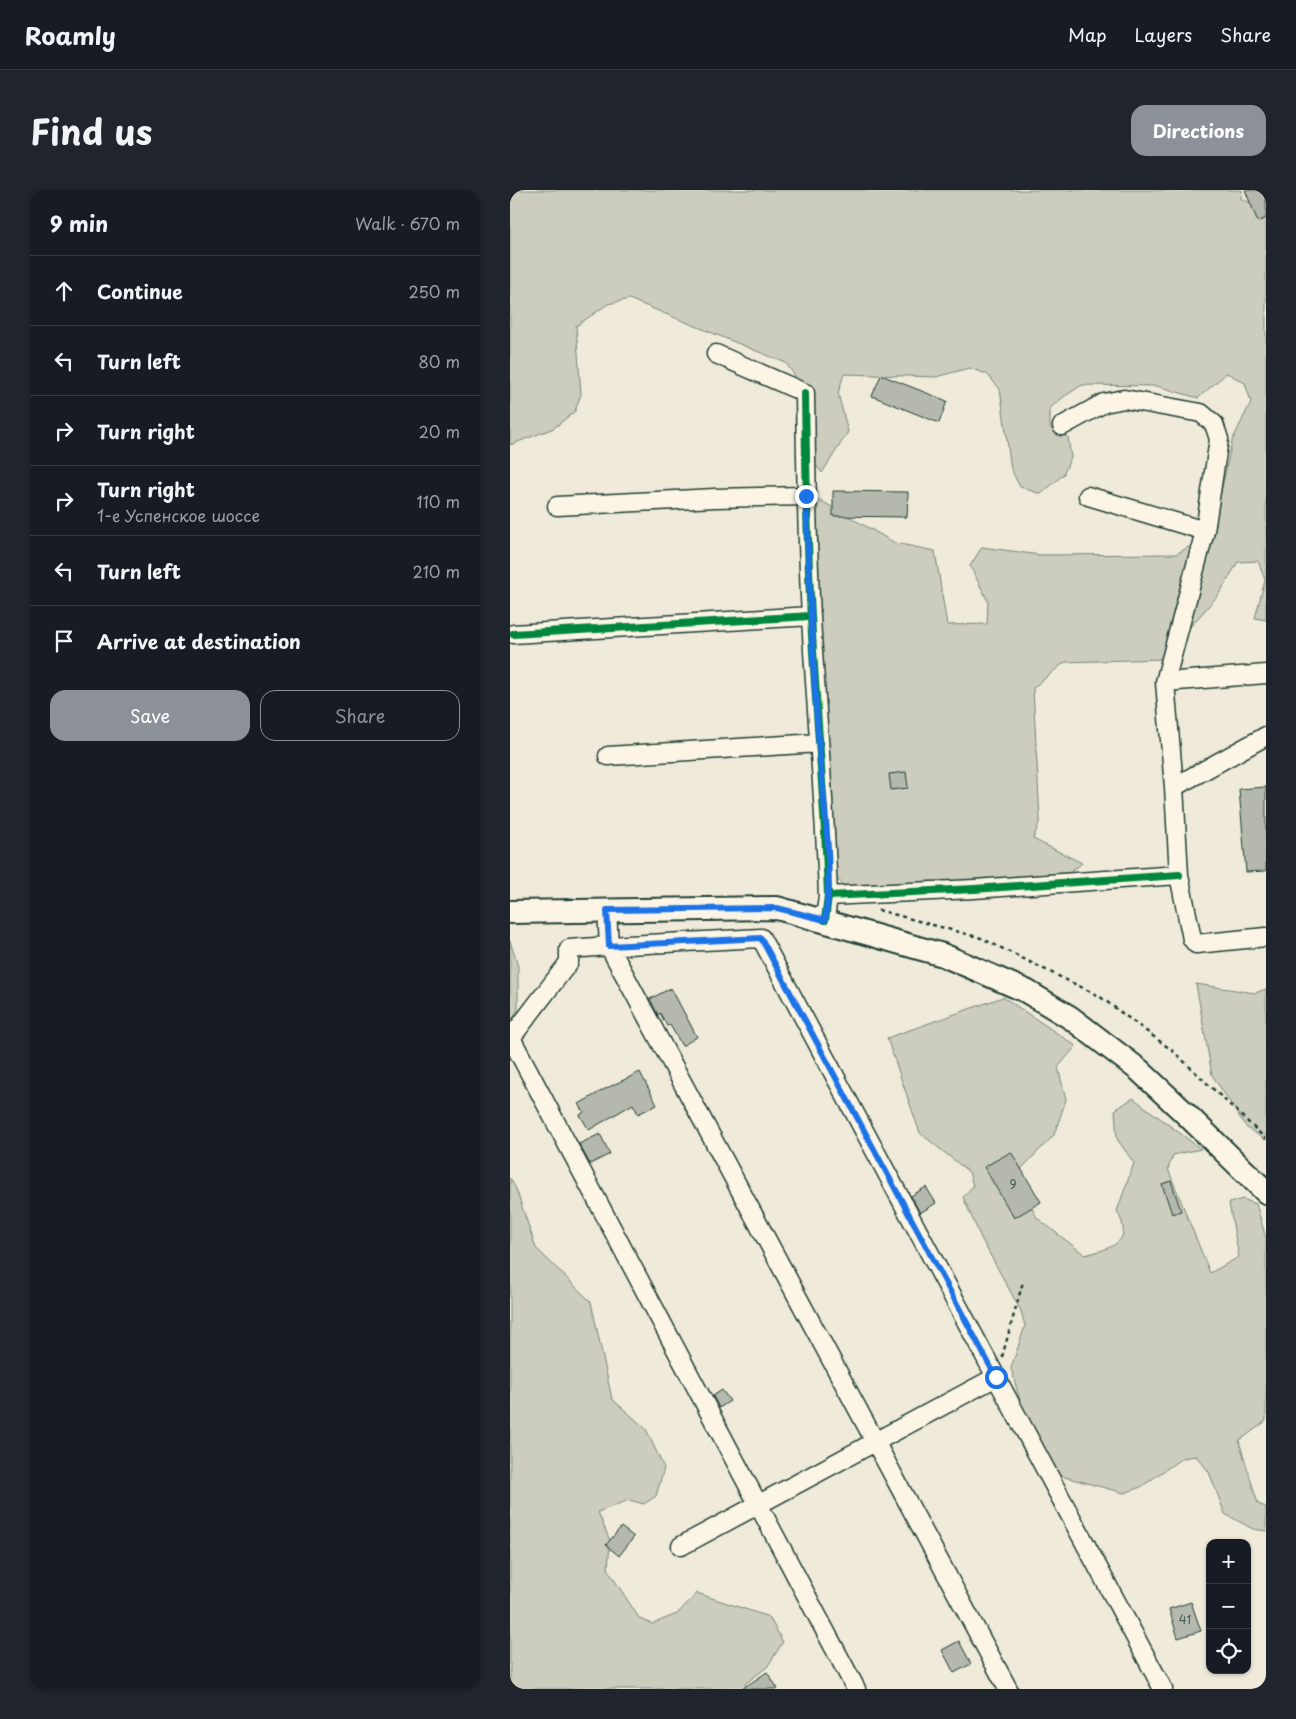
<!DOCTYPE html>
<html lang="en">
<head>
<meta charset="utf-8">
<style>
  :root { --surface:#171b24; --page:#20242c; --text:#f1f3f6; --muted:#9ea1a6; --line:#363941; --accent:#8c9099 }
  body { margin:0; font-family:"Playpen Sans",sans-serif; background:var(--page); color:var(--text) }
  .controls { position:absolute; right:15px; bottom:15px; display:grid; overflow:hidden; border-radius:10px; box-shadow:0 1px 4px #0004 }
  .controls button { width:45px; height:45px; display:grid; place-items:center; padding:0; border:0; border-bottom:1px solid var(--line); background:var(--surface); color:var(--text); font:25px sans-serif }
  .stop { position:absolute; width:15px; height:15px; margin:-11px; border:4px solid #1a73e8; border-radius:50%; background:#fff }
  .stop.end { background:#1a73e8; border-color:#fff; box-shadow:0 1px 5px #0008 }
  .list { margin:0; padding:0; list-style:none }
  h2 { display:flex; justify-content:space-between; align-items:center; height:65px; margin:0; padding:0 20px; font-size:21px }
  h2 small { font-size:16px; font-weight:400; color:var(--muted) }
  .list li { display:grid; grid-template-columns:32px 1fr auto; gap:15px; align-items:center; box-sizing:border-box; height:70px; padding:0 20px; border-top:1px solid var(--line) }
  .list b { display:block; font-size:19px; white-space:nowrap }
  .list p { margin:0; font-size:16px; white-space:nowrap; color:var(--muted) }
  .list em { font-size:16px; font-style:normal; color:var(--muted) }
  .actions { display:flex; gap:10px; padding:15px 20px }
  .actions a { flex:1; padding:11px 0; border:1px solid var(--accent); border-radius:15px; text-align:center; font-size:18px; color:var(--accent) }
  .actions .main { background:var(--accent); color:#fff }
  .icon { flex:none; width:28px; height:28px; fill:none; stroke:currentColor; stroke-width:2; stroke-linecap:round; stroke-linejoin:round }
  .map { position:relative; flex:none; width:756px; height:1499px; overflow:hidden; border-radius:15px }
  header { display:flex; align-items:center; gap:30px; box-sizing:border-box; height:70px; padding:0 25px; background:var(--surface); border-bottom:1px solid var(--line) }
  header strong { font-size:24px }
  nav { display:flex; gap:28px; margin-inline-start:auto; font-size:18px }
  .intro { display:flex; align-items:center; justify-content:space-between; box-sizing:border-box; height:120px; padding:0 30px }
  h1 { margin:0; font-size:35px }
  .button { padding:12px 22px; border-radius:15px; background:var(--accent); color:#fff; font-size:18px; font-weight:700 }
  main { display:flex; gap:30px; padding:0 30px }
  aside { flex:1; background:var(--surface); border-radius:15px; box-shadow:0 1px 4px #0004 }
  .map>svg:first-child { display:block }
</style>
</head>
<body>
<header>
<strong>Roamly</strong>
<nav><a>Map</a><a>Layers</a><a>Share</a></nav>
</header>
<div class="intro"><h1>Find us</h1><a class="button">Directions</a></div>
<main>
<aside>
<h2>9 min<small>Walk · 670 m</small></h2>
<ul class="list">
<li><svg class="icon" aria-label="ahead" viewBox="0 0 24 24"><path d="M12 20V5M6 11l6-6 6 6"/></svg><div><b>Continue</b></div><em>250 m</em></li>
<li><svg class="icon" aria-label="left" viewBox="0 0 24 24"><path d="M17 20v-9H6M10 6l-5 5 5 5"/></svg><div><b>Turn left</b></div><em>80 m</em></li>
<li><svg class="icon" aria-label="right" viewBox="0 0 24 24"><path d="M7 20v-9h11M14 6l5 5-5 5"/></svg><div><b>Turn right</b></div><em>20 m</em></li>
<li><svg class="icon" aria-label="right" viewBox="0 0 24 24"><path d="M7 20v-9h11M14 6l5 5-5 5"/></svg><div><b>Turn right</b><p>1-е Успенское шоссе</p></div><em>110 m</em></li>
<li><svg class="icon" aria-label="left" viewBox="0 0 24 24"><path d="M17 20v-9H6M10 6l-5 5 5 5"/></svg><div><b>Turn left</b></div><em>210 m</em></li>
<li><svg class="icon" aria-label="arrive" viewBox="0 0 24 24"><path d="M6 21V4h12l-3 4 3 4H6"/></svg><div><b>Arrive at destination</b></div></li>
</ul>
<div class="actions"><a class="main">Save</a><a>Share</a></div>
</aside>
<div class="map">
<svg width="756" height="1499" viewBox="0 0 756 1499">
  <rect width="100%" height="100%" fill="#efeada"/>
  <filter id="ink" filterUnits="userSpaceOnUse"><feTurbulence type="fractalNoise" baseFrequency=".02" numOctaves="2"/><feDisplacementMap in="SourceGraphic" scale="10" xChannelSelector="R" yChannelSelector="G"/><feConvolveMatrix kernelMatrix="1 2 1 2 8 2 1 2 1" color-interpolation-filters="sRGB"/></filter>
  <g filter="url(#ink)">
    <path fill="#cccdbf" stroke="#76857a" d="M 0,0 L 732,0 L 731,9 L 756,19 L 756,430 L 745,428 L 755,390 L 748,371 L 728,372 L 709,404 L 652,469 L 555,472 L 523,498 L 530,630 L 523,649 L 572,673 L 554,687 L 343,704 L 322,684 L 301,305 L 385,353 L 425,361 L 437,435 L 477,434 L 478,411 L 460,376 L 472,357 L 530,365 L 666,364 L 702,344 L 722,251 L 741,212 L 735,193 L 717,183 L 688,208 L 647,196 L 572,195 L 555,206 L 540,218 L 540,238 L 558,247 L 561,267 L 553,285 L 531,304 L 510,297 L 501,279 L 490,199 L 477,184 L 459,178 L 426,187 L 334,184 L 328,203 L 338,242 L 312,283 L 299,266 L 287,189 L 276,173 L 119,109 L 98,114 L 66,136 L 71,204 L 65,221 L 44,238 L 0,255 Z
      M 0,751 L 8,776 L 8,820 L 0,833 Z
      M 686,794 L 745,803 L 756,799 L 756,950 L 737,938 L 702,885 Z
      M 493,807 L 566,856 L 548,877 L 556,910 L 544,945 L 512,978 L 509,991 L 527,1028 L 575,1065 C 601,1058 625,1053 607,1021 L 624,973 L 607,949 L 605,920 L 623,908 L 691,959 L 663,965 L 658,979 L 700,1083 L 729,1067 L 719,1013 L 733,1009 L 746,1014 L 756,1048 L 756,1231 L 729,1251 L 748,1314 L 756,1317 L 756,1341 L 743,1339 L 715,1324 L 699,1282 L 686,1266 L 672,1268 L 631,1297 L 614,1303 L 529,1280 L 501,1178 L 515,1136 L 511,1121 L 471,1048 L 453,1007 L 463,996 L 459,982 L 410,943 L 377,848 Z
      M 0,988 L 6,999 L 26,1058 L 81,1112 L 102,1209 L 136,1239 L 154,1278 L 146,1306 L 134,1314 L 119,1310 L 88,1322 L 100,1351 L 98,1380 L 129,1428 L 142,1434 L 167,1424 L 187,1403 L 259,1427 L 273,1452 L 257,1477 L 235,1494 L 236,1499 L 0,1499 Z"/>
    <path fill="#b5b9ad" stroke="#1f3d34" d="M 735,0 L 756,0 L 756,28 L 748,32 Z
      M 371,185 L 437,211 L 429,233 L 362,206 Z
      M 323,301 L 398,302 L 397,327 L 323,326 Z
      M 396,582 L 398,598 L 381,600 L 379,584 Z
      M 756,597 L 756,681 L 736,682 L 729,599 Z
      M 161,798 L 187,847 L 172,856 L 160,835 L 157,836 L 150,823 L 148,825 L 140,809 Z
      M 130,882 L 147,915 L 128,924 L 123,914 L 79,940 L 70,925 L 74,922 L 69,914 L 95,899 Z
      M 90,944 L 100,964 L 80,974 L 69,954 Z
      M 501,962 L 531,1012 L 504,1028 L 474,977 Z
      M 661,991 L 671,1021 L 662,1024 L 652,994 Z
      M 416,997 L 426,1013 L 410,1023 L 401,1006 Z
      M 212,1200 L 220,1211 L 209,1218 L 203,1206 Z
      M 111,1337 L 124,1347 L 109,1366 L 96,1355 Z
      M 681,1412 L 691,1441 L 668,1448 L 659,1419 Z
      M 449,1451 L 461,1474 L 444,1483 L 432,1460 Z
      M 257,1482 L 268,1499 L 232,1499 Z"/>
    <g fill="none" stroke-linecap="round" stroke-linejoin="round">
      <g stroke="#1f3d34" stroke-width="21">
        <path id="minor" d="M 206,164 L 295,203 C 296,278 297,352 301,427 C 306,520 315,613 318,706
          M 552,236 L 594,213 L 614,209 L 691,223 L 704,234 L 709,249 L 695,341 L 655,492 L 664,597 L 669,685 L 682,749 L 686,754 L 756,747
          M 578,306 L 695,341
          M 47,316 L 205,308 L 296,306
          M 3,444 L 301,426
          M 655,492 L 756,484
          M 98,566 L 309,553
          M 664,597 L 756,546
          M 97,720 L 99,756 L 498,1499
          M 315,730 L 318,706 L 464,699 L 669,685
          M 171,1356 L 486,1187
          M 346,1499 L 1,848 L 59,772 L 59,759 L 99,756 L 251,748 L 653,1499"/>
      </g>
      <g stroke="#1f3d34" stroke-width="26">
        <path id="major" d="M 0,722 L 267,718 L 433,765 L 516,801 L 561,828 L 629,880 L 677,925 L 756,1002"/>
      </g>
      <path stroke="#1f3d34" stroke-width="2.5" stroke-dasharray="4 4" stroke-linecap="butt" d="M 368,720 L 471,748 L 589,806 L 663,861 L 756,949
        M 492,1167 L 513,1092"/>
      <use href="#minor" stroke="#fcf5e5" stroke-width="18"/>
      <use href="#major" stroke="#fcf5e5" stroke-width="22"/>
      <g stroke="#fcf5e5" stroke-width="11">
        <path id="cycleway" d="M 295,203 C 296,278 297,352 301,427 C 306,520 315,613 318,706
          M 3,444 L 301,426
          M 315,730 L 318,706 L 464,699 L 669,685"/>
      </g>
      <use href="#cycleway" stroke="#00873e" stroke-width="8"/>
    </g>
  </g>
  <g fill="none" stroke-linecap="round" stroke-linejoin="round" filter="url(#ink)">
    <path stroke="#1a73e8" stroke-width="6" d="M 296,306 C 299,389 302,473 309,556 C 313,613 324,673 315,730 L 267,718 L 97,720 L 99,756 L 251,748 L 486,1187"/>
  </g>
  <g text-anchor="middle" stroke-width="5" stroke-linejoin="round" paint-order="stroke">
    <g font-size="12" fill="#445c52">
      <text x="503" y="999">9</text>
      <text x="675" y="1434">41</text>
    </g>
  </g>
</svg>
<div class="controls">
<button>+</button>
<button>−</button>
<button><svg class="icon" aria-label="locate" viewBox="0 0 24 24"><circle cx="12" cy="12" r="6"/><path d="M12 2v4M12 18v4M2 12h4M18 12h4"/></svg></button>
</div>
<div class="stop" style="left:486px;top:1187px"></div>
<div class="stop end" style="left:296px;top:306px"></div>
</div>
</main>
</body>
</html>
